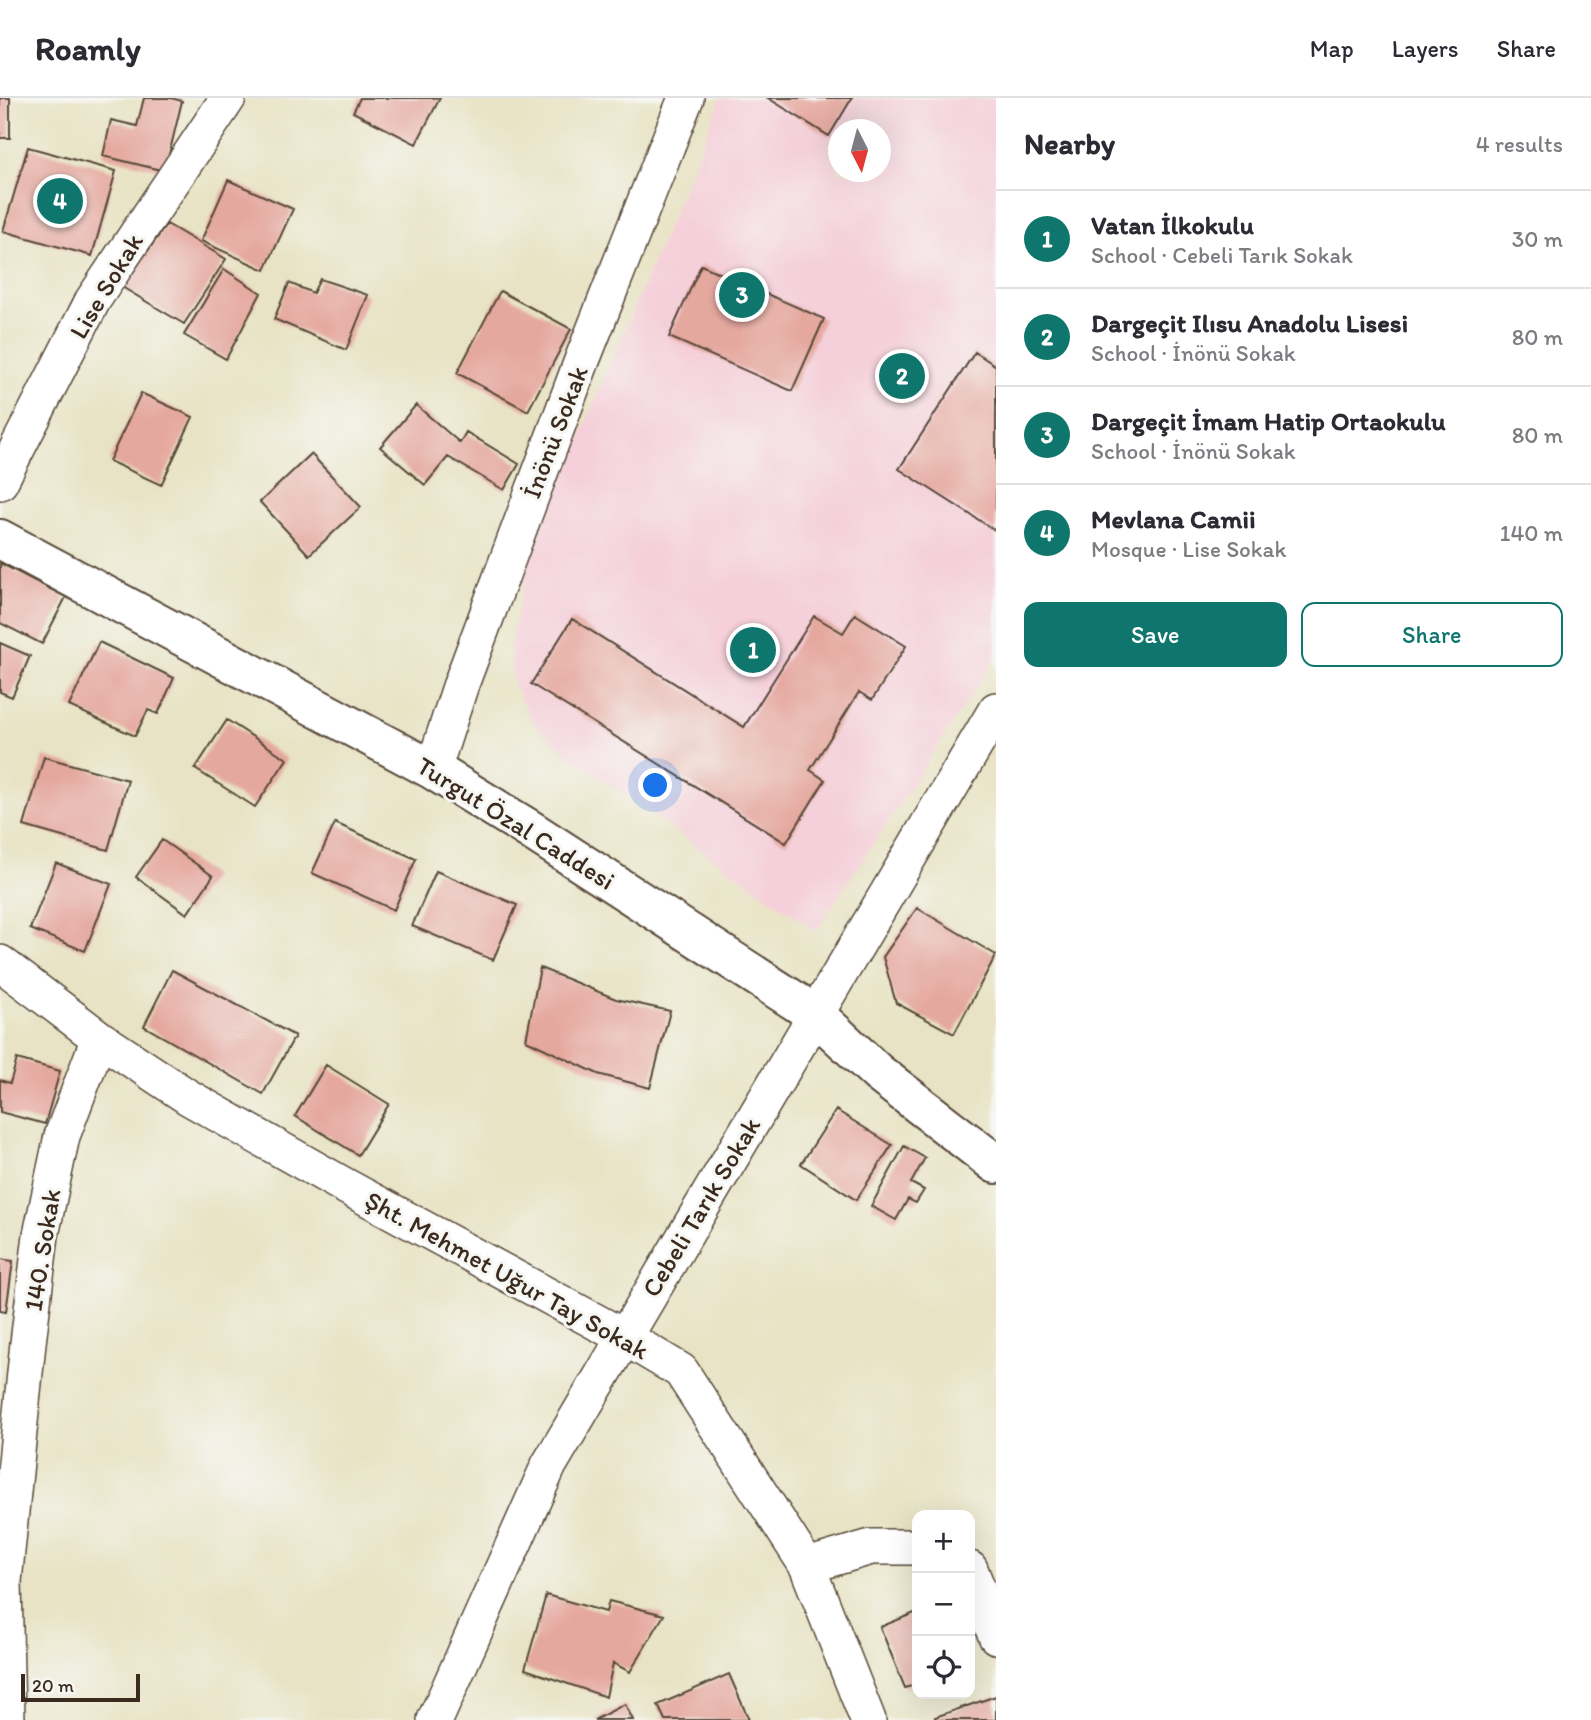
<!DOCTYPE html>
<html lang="en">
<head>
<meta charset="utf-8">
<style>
  :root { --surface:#fff; --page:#f7f7f7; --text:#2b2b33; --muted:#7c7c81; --line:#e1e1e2; --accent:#0f766e }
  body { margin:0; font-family:Itim,sans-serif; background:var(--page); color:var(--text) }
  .controls { position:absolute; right:21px; bottom:21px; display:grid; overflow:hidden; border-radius:14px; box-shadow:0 7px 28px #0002 }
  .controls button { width:63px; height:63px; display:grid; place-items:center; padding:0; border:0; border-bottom:2px solid var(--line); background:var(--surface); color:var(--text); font:35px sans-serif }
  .compass { position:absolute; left:828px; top:21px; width:63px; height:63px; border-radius:50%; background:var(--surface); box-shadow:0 7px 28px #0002; rotate:174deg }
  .scale { position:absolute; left:21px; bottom:18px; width:119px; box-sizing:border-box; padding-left:7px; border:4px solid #3b2a1e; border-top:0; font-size:19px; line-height:24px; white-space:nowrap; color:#3b2a1e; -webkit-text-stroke:5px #f6f6f2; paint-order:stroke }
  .you { position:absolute; left:656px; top:688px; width:24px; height:24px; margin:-18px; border:5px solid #fff; border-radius:50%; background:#1a73e8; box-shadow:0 0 0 10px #1a73e833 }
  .badge { display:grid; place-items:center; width:46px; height:46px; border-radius:50%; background:var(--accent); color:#fff; font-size:23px; font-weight:700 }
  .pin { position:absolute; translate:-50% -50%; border:4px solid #fff; box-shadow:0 2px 7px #0006 }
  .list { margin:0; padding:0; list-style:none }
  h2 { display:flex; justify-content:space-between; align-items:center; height:91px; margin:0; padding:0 28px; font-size:30px }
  h2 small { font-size:23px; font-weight:400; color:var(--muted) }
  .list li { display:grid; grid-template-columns:46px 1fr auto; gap:21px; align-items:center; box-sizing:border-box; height:98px; padding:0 28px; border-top:2px solid var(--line) }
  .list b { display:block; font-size:26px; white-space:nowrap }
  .list p { margin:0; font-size:23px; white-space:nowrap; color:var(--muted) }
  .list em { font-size:23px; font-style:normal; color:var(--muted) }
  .actions { display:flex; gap:14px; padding:21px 28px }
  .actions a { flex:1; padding:16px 0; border:2px solid var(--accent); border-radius:14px; text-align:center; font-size:24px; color:var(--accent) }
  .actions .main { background:var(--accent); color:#fff }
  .icon { flex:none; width:38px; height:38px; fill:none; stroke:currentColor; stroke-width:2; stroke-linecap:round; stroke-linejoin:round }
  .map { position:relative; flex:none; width:996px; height:1622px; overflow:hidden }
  header { display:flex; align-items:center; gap:42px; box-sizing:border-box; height:98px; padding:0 35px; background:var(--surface); border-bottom:2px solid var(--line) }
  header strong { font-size:33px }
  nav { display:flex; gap:38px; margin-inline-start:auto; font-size:24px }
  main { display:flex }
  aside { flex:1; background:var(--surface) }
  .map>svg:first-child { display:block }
</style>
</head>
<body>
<header>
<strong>Roamly</strong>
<nav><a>Map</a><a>Layers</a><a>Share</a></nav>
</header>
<main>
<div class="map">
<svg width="996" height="1622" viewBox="0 0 996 1622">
  <rect width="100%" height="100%" fill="#f6f6f2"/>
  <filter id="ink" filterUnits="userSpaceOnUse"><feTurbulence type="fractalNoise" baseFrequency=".0143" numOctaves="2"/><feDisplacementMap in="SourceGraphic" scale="14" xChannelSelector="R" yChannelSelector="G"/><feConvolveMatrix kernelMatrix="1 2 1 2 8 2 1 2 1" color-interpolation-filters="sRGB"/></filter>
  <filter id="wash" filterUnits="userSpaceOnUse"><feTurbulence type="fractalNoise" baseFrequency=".00686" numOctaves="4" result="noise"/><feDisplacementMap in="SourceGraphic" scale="28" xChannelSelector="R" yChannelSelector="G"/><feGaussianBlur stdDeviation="1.57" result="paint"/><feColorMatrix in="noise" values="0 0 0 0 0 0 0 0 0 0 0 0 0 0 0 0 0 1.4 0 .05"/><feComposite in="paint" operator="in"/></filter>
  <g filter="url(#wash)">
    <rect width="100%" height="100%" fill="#e8e3c4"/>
    <path fill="#f5cfd9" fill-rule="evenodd" d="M 721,0 L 996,0 L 996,559 L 816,833 L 573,660 L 536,628 L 513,587 L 510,546 L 530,460 ZM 838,32 L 880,32 L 880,74 L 838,74 Z"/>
    <g id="blocks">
      <path fill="#e5a89f" d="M 0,0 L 10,0 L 10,40 L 0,40 Z
        M 144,0 L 171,0 L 182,3 L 165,73 L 103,58 L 111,22 L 137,28 Z
        M 360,0 L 440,0 L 416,46 L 353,14 Z
        M 768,0 L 852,0 L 829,38 Z
        M 28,49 L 116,73 L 92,158 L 3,133 Z
        M 228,82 L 293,111 L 265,172 L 201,143 Z
        M 167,126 L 226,161 L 184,226 L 122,189 Z
        M 701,167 L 824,221 L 792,293 L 669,239 Z
        M 224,171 L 261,195 L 226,261 L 184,237 Z
        M 320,181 L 368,197 L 346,252 L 274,221 L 289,185 L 313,195 Z
        M 500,193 L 571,231 L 528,313 L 457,275 Z
        M 975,254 L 996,268 L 996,433 L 899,371 Z
        M 141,295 L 193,319 L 161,387 L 109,363 Z
        M 416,307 L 460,345 L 466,334 L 519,366 L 504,392 L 448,359 L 425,387 L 380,349 Z
        M 311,356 L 361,409 L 309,457 L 260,404 Z
        M 0,465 L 66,499 L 42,546 L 0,525 Z
        M 855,516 L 906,548 L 872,602 L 859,594 L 810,672 L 825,682 L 786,745 L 531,586 L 572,521 L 744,629 L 814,518 L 843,535 Z
        M 99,544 L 174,580 L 158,616 L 148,612 L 135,638 L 69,608 Z
        M 0,545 L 30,558 L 12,599 L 0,594 Z
        M 227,622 L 287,661 L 255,709 L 195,671 Z
        M 44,659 L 128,682 L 108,752 L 24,728 Z
        M 335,725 L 416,761 L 394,812 L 312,775 Z
        M 162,742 L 213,778 L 187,816 L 136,779 Z
        M 56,765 L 111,786 L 85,853 L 30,831 Z
        M 436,773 L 517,807 L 493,862 L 412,828 Z
        M 917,810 L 996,857 L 954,936 L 896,905 L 883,859 Z
        M 540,870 L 616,901 L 670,913 L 650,990 L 598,976 L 526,942 Z
        M 172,872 L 295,938 L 263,996 L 144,928 Z
        M 17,961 L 60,973 L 45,1026 L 0,1014 L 0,982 L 10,985 Z
        M 326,967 L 389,1006 L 358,1057 L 295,1018 Z
        M 836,1012 L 892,1047 L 856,1102 L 801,1066 Z
        M 904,1048 L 925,1060 L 911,1085 L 924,1092 L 916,1105 L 908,1101 L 896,1122 L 871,1108 Z
        M 0,1161 L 13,1163 L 6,1214 L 0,1213 Z
        M 546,1497 L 606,1514 L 609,1503 L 664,1517 L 630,1574 L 613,1565 L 606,1599 L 525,1571 Z
        M 917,1514 L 917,1586 L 905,1590 L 880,1529 Z
        M 729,1576 L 749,1622 L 665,1622 L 658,1607 Z
        M 996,1598 L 996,1622 L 936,1622 L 935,1619 Z
        M 625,1606 L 633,1622 L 594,1622 Z"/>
    </g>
  </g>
  <g filter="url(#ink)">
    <use href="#blocks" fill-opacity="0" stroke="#554637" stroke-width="2"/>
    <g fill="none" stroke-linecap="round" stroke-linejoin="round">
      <g stroke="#554637" stroke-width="38">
        <path id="minor" d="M 0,384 L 93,202 L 228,0
          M 433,672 L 460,589 L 581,265 L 686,0
          M 0,865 L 99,940 L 188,999 L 347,1089 L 624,1239 L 681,1273 L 807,1468 L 868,1622
          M 807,1468 L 871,1449 L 917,1449
          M 970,1471 L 996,1538
          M 7,1622 L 4,1483 L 28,1245 L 41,1137 L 62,1038 L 99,940
          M 435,1622 L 549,1367 L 996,612"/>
      </g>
      <g stroke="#554637" stroke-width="42">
        <path id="tertiary" d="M 0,441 L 433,672 L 529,731 L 815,916 L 878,975 L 996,1066"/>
      </g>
      <use href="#minor" stroke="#fff" stroke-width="35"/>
      <use href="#tertiary" stroke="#fff" stroke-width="38"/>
    </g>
  </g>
  <g text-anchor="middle" stroke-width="6" stroke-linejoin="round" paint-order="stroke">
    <g font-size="26" fill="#3b2a1e" stroke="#f6f6f2">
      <text transform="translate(106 188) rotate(-59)" y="9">Lise Sokak</text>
      <text transform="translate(555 334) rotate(-69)" y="9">İnönü Sokak</text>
      <text transform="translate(516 725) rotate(32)" y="9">Turgut Özal Caddesi</text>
      <text transform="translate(701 1109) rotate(-59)" y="9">Cebeli Tarık Sokak</text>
      <text transform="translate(42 1152) rotate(-81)" y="9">140. Sokak</text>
      <text transform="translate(507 1177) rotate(29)" y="9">Şht. Mehmet Uğur Tay Sokak</text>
    </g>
  </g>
</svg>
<div class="controls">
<button>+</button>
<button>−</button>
<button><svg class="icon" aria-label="locate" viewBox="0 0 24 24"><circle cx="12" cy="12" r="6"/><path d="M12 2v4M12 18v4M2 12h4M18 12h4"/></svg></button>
</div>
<svg class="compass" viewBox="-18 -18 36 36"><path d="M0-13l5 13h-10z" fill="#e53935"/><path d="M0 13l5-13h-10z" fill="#7c7c81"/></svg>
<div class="scale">20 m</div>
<div class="you"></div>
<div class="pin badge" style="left:753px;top:552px">1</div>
<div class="pin badge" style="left:902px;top:278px">2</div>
<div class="pin badge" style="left:742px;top:197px">3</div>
<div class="pin badge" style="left:60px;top:103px">4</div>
</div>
<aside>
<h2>Nearby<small>4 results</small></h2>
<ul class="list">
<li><span class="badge">1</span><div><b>Vatan İlkokulu</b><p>School · Cebeli Tarık Sokak</p></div><em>30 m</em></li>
<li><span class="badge">2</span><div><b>Dargeçit Ilısu Anadolu Lisesi</b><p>School · İnönü Sokak</p></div><em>80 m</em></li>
<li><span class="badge">3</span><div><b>Dargeçit İmam Hatip Ortaokulu</b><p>School · İnönü Sokak</p></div><em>80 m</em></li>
<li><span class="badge">4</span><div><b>Mevlana Camii</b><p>Mosque · Lise Sokak</p></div><em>140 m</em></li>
</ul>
<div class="actions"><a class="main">Save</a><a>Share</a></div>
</aside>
</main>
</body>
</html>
